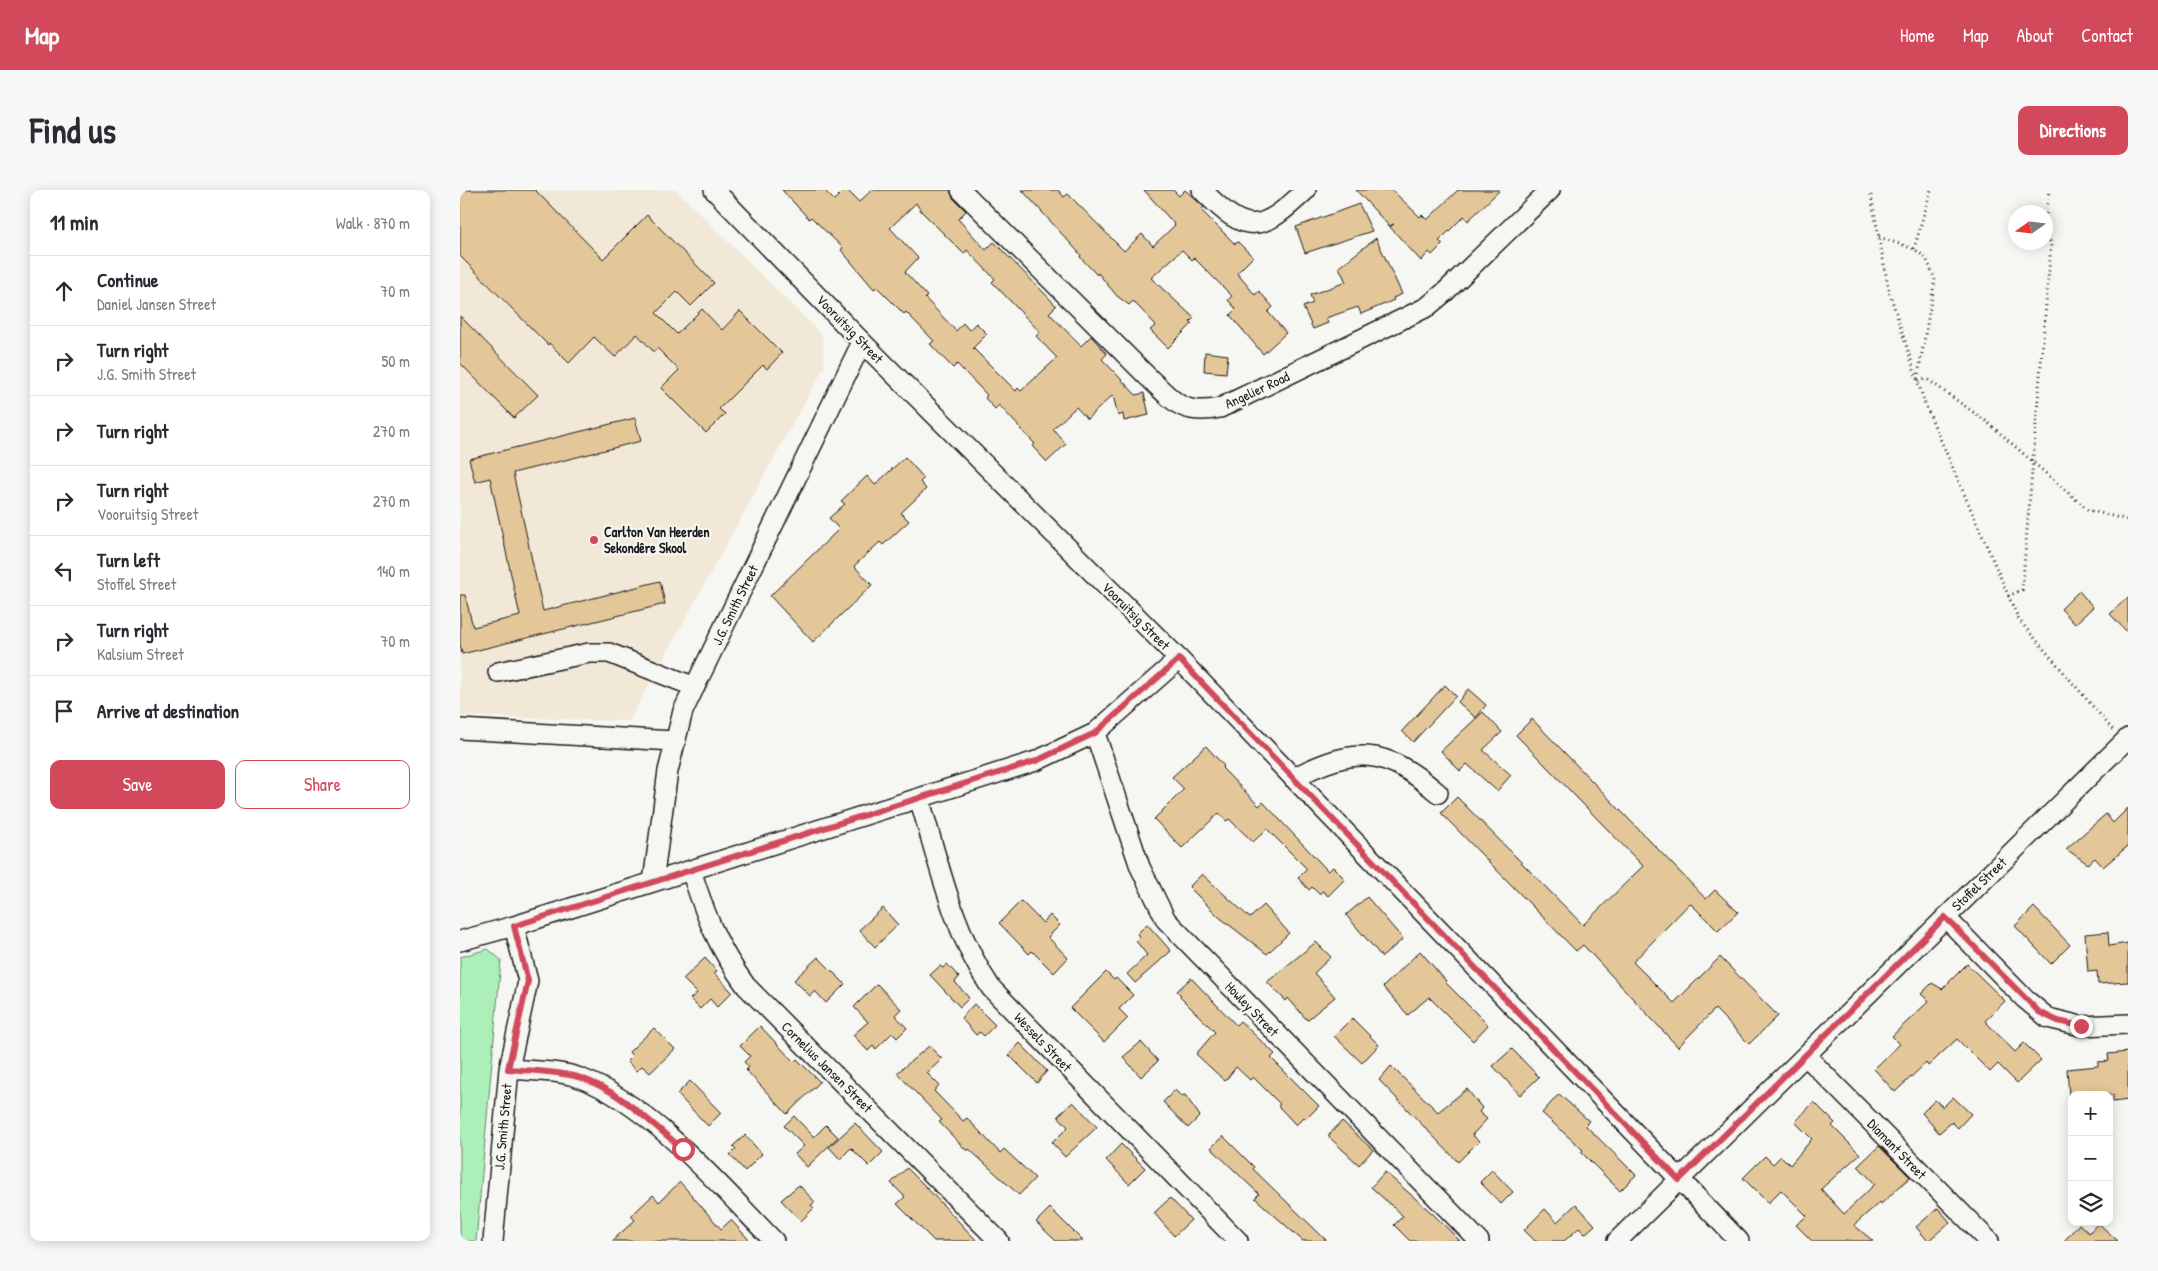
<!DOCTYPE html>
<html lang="en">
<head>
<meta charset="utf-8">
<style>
  :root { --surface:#fff; --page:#f7f7f7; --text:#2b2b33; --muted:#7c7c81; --line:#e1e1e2; --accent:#d1495b }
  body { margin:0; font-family:"Patrick Hand",sans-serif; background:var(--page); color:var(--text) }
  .controls { position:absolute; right:15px; bottom:15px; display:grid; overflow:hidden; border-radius:10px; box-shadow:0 2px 12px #0003 }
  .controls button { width:45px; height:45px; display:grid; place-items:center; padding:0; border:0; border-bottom:1px solid var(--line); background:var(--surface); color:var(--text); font:25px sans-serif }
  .compass { position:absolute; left:1548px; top:15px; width:45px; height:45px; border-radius:50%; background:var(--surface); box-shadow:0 2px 12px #0003; rotate:256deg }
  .stop { position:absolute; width:15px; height:15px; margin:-11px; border:4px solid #d1495b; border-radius:50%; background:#fff }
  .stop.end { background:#d1495b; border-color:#fff; box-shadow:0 1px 5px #0008 }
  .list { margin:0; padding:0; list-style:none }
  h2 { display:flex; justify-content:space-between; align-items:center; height:65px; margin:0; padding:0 20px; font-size:21px }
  h2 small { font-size:16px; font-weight:400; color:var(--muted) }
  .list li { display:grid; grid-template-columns:32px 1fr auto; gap:15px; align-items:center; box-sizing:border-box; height:70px; padding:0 20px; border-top:1px solid var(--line) }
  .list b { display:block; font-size:19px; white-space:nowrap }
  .list p { margin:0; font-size:16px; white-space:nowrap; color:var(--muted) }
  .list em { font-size:16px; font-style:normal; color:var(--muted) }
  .actions { display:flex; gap:10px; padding:15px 20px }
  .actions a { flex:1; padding:11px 0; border:1px solid var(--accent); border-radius:10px; text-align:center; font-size:18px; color:var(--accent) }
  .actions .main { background:var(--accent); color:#fff }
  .icon { flex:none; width:28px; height:28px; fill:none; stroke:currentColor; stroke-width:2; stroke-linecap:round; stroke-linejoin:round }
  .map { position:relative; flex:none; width:1668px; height:1051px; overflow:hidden; border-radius:10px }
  header { display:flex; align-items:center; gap:30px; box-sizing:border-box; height:70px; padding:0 25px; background:var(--accent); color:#fff }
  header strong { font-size:24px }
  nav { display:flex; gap:28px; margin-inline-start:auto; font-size:18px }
  .intro { display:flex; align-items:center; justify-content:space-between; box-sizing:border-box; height:120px; padding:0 30px }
  h1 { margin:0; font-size:35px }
  .button { padding:12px 22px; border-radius:10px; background:var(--accent); color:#fff; font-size:18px; font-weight:700 }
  main { display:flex; gap:30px; padding:0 30px }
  aside { flex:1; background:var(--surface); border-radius:10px; box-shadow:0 2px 12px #0003 }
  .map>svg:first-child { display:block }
</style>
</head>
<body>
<header>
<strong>Map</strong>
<nav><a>Home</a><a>Map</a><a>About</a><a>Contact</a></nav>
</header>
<div class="intro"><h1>Find us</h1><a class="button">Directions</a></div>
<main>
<aside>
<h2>11 min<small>Walk · 870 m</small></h2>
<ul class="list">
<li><svg class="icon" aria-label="ahead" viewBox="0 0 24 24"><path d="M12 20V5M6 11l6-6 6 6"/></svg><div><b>Continue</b><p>Daniel Jansen Street</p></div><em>70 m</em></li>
<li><svg class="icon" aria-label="right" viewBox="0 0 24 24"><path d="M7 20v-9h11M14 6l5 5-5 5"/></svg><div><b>Turn right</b><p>J.G. Smith Street</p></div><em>50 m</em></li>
<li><svg class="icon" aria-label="right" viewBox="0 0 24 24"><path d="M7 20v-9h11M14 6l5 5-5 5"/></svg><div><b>Turn right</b></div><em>270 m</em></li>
<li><svg class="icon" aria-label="right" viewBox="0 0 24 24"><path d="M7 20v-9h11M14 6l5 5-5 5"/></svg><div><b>Turn right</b><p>Vooruitsig Street</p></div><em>270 m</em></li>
<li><svg class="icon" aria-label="left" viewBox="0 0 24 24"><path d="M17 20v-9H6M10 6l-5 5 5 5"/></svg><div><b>Turn left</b><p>Stoffel Street</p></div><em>140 m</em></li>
<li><svg class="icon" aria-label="right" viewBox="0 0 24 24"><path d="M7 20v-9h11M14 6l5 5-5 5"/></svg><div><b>Turn right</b><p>Kalsium Street</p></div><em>70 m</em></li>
<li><svg class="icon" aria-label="arrive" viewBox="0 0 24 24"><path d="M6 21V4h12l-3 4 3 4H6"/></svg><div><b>Arrive at destination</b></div></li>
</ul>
<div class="actions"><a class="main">Save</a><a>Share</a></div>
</aside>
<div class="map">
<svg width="1668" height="1051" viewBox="0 0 1668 1051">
  <rect width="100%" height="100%" fill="#f6f6f2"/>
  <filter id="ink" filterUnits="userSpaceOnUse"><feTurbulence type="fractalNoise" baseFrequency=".02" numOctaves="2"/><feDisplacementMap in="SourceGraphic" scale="10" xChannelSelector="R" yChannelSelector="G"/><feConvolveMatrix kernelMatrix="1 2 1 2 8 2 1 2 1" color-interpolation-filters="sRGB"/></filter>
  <g filter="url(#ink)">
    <path fill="#f1e8d7" d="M 0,0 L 216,0 L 362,145 L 365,175 L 169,531 L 0,526 Z"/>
    <path fill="#adefb8" stroke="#64866a" d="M 28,759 L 41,770 L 16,1051 L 0,1051 L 0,767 Z"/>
    <path fill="#e4c798" stroke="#1c1c1c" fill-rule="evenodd" d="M 0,0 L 75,0 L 143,69 L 187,25 L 254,93 L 231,116 L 217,102 L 196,123 L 217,144 L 242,119 L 262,140 L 280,121 L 322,163 L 307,179 L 303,175 L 259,219 L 265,224 L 246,243 L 201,198 L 219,180 L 197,158 L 194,162 L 177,144 L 155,167 L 134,147 L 109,173 L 89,153 L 88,155 L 0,66 Z
      M 322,0 L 364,0 L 374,10 L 384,0 L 387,0 L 399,12 L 412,0 L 490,0 L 493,8 L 506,21 L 498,29 L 526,60 L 534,52 L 589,108 L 596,116 L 589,123 L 621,156 L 631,146 L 647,164 L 642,169 L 676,205 L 684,203 L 689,225 L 664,231 L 663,224 L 658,226 L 653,205 L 627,229 L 616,217 L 593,239 L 606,254 L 587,272 L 572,256 L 575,254 L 539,215 L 535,219 L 525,208 L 527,205 L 497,174 L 493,178 L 470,154 L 474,151 L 446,122 L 444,124 L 417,97 L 414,99 L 381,60 L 383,58 L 351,27 L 349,29 ZM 456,13 L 461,21 L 504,64 L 507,60 L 535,89 L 532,92 L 580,142 L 576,146 L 597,168 L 561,201 L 558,198 L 556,201 L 513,158 L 527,144 L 516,133 L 509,140 L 503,133 L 496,141 L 465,108 L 467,106 L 445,82 L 458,68 L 430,38 Z
      M 562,0 L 598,0 L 604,7 L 608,4 L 664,61 L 682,44 L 693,56 L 715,35 L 684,0 L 713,0 L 719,6 L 725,0 L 744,17 L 741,20 L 775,54 L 778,52 L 793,67 L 777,83 L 795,105 L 799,101 L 813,117 L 808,122 L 826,143 L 803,164 L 770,125 L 776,119 L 768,110 L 772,106 L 734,68 L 732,70 L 722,60 L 691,88 L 734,128 L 730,132 L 732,134 L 708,158 L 690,140 L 696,135 L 673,111 L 669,115 L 657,106 L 638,83 L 637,85 L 620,67 L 621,65 Z
      M 896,0 L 932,0 L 960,27 L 962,25 L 967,30 L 998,0 L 1040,0 L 1008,31 L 1004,26 L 979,51 L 983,54 L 972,65 L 969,62 L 961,71 L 930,37 L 934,34 L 929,36 Z
      M 899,14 L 912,41 L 845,63 L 836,37 Z
      M 916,48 L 942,104 L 933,108 L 934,110 L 901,124 L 898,117 L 866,128 L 868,133 L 853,139 L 843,117 L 853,113 L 850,105 L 886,92 L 879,77 Z
      M 0,126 L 78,205 L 54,228 L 0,173 Z
      M 745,162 L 768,165 L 766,183 L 744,181 Z
      M 175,228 L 181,251 L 53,283 L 83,421 L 200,391 L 205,414 L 2,464 L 0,455 L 0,405 L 5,405 L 13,437 L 60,426 L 30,288 L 15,292 L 9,269 Z
      M 445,267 L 464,288 L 460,292 L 466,299 L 441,323 L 449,331 L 423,355 L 420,352 L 394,376 L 412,395 L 353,452 L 310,406 L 379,339 L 369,328 L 385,314 L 381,311 L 407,286 L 415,295 Z
      M 1619,401 L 1633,417 L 1615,434 L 1601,419 Z
      M 1668,407 L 1668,443 L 1650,424 Z
      M 985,495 L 996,506 L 953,552 L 942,541 Z
      M 1008,499 L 1026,515 L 1016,528 L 998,512 Z
      M 1023,522 L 1042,542 L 1023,560 L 1051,585 L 1037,601 L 1007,574 L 1000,581 L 981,561 Z
      M 1072,529 L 1246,709 L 1255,700 L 1278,722 L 1258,741 L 1230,713 L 1173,772 L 1214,813 L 1260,767 L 1318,826 L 1289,854 L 1255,819 L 1218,857 L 1123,755 L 1116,761 L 981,623 L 997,607 L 1123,735 L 1183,676 L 1056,545 Z
      M 746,556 L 764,576 L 762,578 L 799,616 L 803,612 L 868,681 L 873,677 L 885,689 L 868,706 L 863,701 L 859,704 L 852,697 L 849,700 L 838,688 L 847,679 L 807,639 L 793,652 L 769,629 L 766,631 L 759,623 L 722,658 L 694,629 L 724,599 L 712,587 Z
      M 1668,618 L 1668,656 L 1643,677 L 1635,668 L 1628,674 L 1606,659 L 1646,624 L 1653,633 Z
      M 742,684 L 790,728 L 804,715 L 829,743 L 807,764 L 759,727 L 729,697 Z
      M 907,707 L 943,749 L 922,767 L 886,725 Z
      M 561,711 L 583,733 L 590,725 L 600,735 L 588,747 L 608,768 L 594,783 L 572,761 L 569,764 L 539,733 Z
      M 1574,717 L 1610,755 L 1591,774 L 1555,736 Z
      M 423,718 L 438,735 L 415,757 L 399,740 Z
      M 687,734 L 711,761 L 675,793 L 667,784 L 687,765 L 676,751 L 680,747 L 677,744 Z
      M 1648,742 L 1649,756 L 1668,753 L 1668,792 L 1638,794 L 1637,781 L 1628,782 L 1625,744 Z
      M 856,752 L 871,767 L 854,783 L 875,807 L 847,830 L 828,808 L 826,811 L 807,792 Z
      M 960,761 L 986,791 L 985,792 L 1028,835 L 1013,851 L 969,807 L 948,825 L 923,797 Z
      M 358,767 L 385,794 L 366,813 L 355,801 L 350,806 L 334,790 Z
      M 245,768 L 257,781 L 254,783 L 272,802 L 257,817 L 250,809 L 240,819 L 230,809 L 237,803 L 223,789 Z
      M 487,774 L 499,787 L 495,792 L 509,808 L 500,817 L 470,785 L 480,776 L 483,778 Z
      M 1507,774 L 1545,811 L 1525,831 L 1555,862 L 1564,853 L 1581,870 L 1557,893 L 1538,874 L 1530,882 L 1497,849 L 1468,876 L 1466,873 L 1435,902 L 1414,879 L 1440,854 L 1432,846 L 1469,811 L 1461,804 L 1472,793 L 1482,799 Z
      M 646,782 L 654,790 L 656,788 L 673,805 L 659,819 L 668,828 L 644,852 L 610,818 Z
      M 731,788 L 776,835 L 780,831 L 815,864 L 811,868 L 859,916 L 846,929 L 844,927 L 836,935 L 818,916 L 820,914 L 793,887 L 790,890 L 776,877 L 765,891 L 736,864 L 755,842 L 720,807 L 721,805 L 717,801 Z
      M 417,794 L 441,819 L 435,825 L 447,838 L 437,848 L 432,843 L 416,859 L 413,856 L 408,861 L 393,845 L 408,832 L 394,817 Z
      M 514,814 L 535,835 L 524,846 L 520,842 L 516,845 L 501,828 Z
      M 892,828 L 919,855 L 902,873 L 874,846 Z
      M 300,836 L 334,872 L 337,869 L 360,892 L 327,924 L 286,880 L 289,877 L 284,872 L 290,866 L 280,856 Z
      M 194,838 L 215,859 L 190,883 L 182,876 L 176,881 L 167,871 L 172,866 L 169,862 Z
      M 681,852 L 698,871 L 681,887 L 663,867 Z
      M 560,853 L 587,881 L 577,893 L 549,865 Z
      M 469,856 L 482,869 L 467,883 L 479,895 L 474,901 L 503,931 L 507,928 L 540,963 L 544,959 L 575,988 L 559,1005 L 509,959 L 507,961 L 479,932 L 482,930 L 437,883 Z
      M 1052,859 L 1079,887 L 1060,905 L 1033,876 Z
      M 1668,862 L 1668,910 L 1653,912 L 1653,905 L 1609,905 L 1607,879 L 1638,876 L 1638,872 L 1649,871 L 1648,864 Z
      M 931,876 L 978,922 L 1007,899 L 1022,918 L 1019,922 L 1027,929 L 1012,945 L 1019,951 L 998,972 L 919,890 Z
      M 230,891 L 261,923 L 248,936 L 217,904 Z
      M 715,900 L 721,906 L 725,905 L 740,926 L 728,938 L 703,912 Z
      M 1099,904 L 1129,931 L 1125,935 L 1176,985 L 1160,1001 L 1121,962 L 1123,960 L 1082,923 Z
      M 1493,907 L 1511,924 L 1498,938 L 1492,932 L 1479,943 L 1462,923 L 1475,910 L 1483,917 Z
      M 613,912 L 637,937 L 605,967 L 592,953 L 608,937 L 598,926 Z
      M 1354,912 L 1375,933 L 1372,936 L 1400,964 L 1361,999 L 1384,1024 L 1415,994 L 1398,976 L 1419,956 L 1450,987 L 1421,1014 L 1420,1012 L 1394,1035 L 1413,1051 L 1352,1051 L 1336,1035 L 1347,1026 L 1321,1000 L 1308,1013 L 1283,988 L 1305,966 L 1313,974 L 1321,966 L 1330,975 L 1352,949 L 1335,932 Z
      M 334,926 L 354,947 L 366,935 L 378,947 L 347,977 L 335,964 L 344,956 L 324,936 Z
      M 882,931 L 913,960 L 899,975 L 868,946 Z
      M 395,933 L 423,962 L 409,976 L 391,958 L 380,969 L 369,957 Z
      M 285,945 L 302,964 L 285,981 L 270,965 L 276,959 L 273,956 Z
      M 763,946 L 794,977 L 793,979 L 867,1051 L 843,1051 L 795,1008 L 799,1004 L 751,958 Z
      M 661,954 L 685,978 L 669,994 L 646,970 Z
      M 447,978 L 464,995 L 517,1051 L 474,1051 L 437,1014 L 445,1007 L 431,993 Z
      M 1032,980 L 1053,1002 L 1041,1014 L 1020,992 Z
      M 925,982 L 973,1024 L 1000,1051 L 950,1051 L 934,1035 L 943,1026 L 911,997 Z
      M 220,992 L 261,1039 L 271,1030 L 290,1051 L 152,1051 L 175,1030 L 171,1026 L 193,1005 L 199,1012 Z
      M 339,995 L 355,1012 L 351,1015 L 354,1018 L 341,1031 L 321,1010 Z
      M 710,1008 L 731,1030 L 714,1046 L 694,1023 Z
      M 1116,1014 L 1135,1035 L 1125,1044 L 1119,1038 L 1104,1051 L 1075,1051 L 1064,1040 L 1085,1019 L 1097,1032 Z
      M 590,1018 L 623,1051 L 596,1051 L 576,1032 Z
      M 1478,1018 L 1490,1032 L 1468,1051 L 1456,1037 Z
      M 1638,1033 L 1658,1051 L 1604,1051 L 1619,1034 L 1629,1043 Z"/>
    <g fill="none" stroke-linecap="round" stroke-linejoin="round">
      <g stroke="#1c1c1c" stroke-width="22">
        <path id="minor" d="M 254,0 L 402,152 L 719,469 L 1279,1051
          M 501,0 L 687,186 C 714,211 721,226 760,218 L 967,117 L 985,102 L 1090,0
          M 742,0 C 787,46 801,43 846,0
          M 38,482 L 129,463 L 149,463 L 235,497
          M 0,539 L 214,551
          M 635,543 L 680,677 L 706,730 L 1019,1051
          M 833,588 C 896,556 924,557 978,603
          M 459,608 C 479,673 493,742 531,798 L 778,1051
          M 231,680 C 246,727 257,756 286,796 L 539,1051
          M 193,692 L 208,581 L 223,521 L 402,152
          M 1485,727 L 1565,809 L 1588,828 L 1621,836 L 1668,834
          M 0,751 L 54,736 L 576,571 L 635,543 L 719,469
          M 1346,866 L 1529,1051
          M 49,879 C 72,881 98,880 120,888 C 189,913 263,999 314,1051
          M 33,1051 L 49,879 L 68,791 L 54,736
          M 1157,1051 L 1668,548"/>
      </g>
      <path stroke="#1c1c1c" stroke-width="3" stroke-dasharray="1 4" stroke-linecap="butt" d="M 1410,0 L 1429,101 L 1465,214 L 1559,430 L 1653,540
        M 1586,24 L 1589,0
        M 1419,47 L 1454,59 L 1466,68 L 1475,89 L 1457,191 L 1467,189 L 1527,232 L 1628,320 L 1668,330
        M 1454,59 L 1471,0
        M 1548,406 L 1562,400 L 1591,55 L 1586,34"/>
      <use href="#minor" stroke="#f6f6f2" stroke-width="19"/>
    </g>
  </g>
  <g fill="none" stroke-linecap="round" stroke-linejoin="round" filter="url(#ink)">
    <path stroke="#d1495b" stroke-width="6" d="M 223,959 C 191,933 158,899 118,887 C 96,881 71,881 48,879 L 68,791 L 54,736 L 576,571 L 635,543 L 719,469 L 1219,990 L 1485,727 L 1579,822 L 1598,831 L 1621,836"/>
  </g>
  <circle fill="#d1495b" stroke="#f6f6f2" stroke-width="2" cx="134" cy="350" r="5"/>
  <g text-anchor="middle" stroke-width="4.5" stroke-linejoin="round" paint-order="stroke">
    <g font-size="14" fill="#1c1c1c" stroke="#f6f6f2">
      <text transform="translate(390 139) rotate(46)" y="5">Vooruitsig Street</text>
      <text transform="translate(797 200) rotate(-25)" y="5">Angelier Road</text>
      <text transform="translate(275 415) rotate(-64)" y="5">J.G. Smith Street</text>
      <text transform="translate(676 426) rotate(45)" y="5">Vooruitsig Street</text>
      <text transform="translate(1519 694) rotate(-44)" y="5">Stoffel Street</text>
      <text transform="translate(792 819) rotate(46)" y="5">Howley Street</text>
      <text transform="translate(583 852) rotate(46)" y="5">Wessels Street</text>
      <text transform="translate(367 877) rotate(45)" y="5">Cornelius Jansen Street</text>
      <text transform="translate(43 937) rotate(-85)" y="5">J.G. Smith Street</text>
      <text transform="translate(1437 959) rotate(46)" y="5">Diamant Street</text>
    </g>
    <g font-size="14" font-weight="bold" fill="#1c1c1c" stroke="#f6f6f2" text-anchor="start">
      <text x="144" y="347">Carlton Van Heerden<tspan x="144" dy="16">Sekondêre Skool</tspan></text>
    </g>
  </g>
</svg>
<div class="controls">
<button>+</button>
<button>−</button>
<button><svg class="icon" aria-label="layers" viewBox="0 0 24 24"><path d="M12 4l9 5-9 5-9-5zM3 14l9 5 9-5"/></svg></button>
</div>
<svg class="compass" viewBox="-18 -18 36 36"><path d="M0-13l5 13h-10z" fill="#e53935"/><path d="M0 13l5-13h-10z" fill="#7c7c81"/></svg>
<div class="stop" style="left:223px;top:959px"></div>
<div class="stop end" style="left:1621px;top:836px"></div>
</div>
</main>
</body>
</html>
